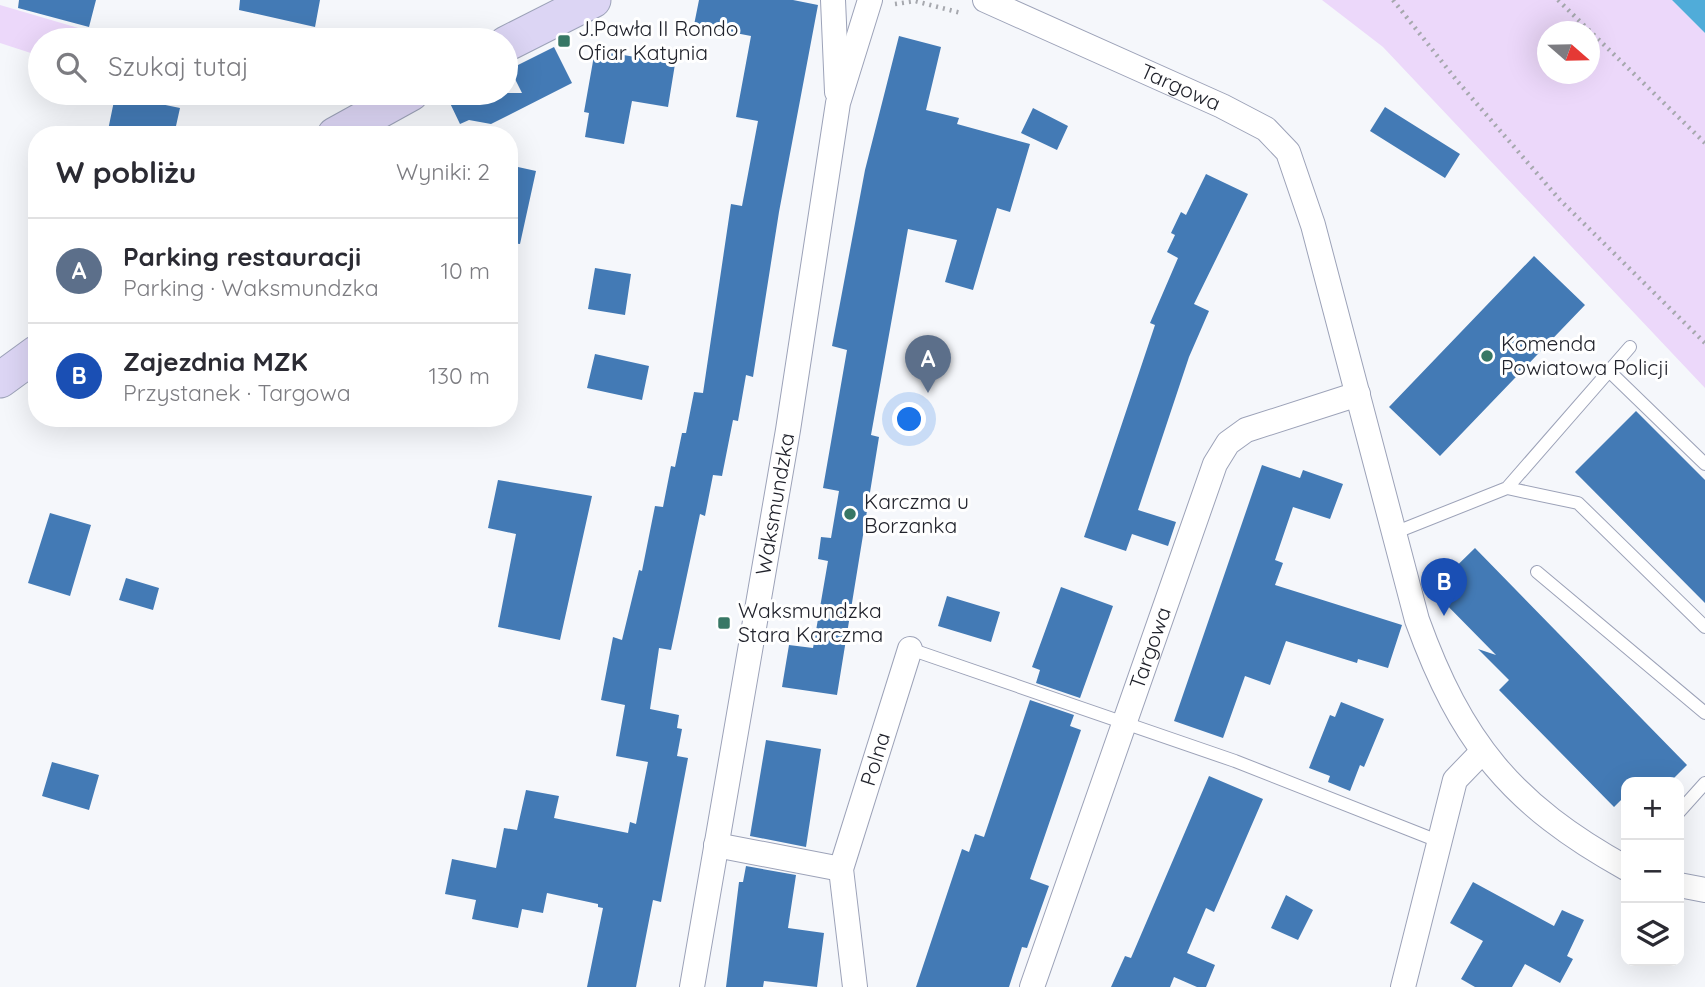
<!DOCTYPE html>
<html lang="pl">
<head>
<meta charset="utf-8">
<style>
  :root { --surface:#fff; --page:#f7f7f7; --text:#2b2b33; --muted:#7c7c81; --line:#e1e1e2; --accent:#1a73e8 }
  body { margin:0; font-family:Quicksand,sans-serif; background:var(--page); color:var(--text) }
  .controls { position:absolute; right:21px; bottom:21px; display:grid; overflow:hidden; border-radius:14px; box-shadow:0 7px 28px #0002 }
  .controls button { width:63px; height:63px; display:grid; place-items:center; padding:0; border:0; border-bottom:2px solid var(--line); background:var(--surface); color:var(--text); font:35px sans-serif }
  .compass { position:absolute; left:1537px; top:21px; width:63px; height:63px; border-radius:50%; background:var(--surface); box-shadow:0 7px 28px #0002; rotate:110deg }
  .you { position:absolute; left:910px; top:420px; width:24px; height:24px; margin:-18px; border:5px solid #fff; border-radius:50%; background:#1a73e8; box-shadow:0 0 0 10px #1a73e833 }
  .badge { display:grid; place-items:center; width:46px; height:46px; border-radius:50%; background:var(--accent); color:#fff; font-size:23px; font-weight:700 }
  .pin { position:absolute; translate:-50% -58px; filter:drop-shadow(0 2px 4px #0008) }
  .pin::after { content:''; position:absolute; top:37px; width:24px; height:21px; background:inherit; clip-path:polygon(0 0,100% 0,50% 100%) }
  .list { margin:0; padding:0; list-style:none }
  h2 { display:flex; justify-content:space-between; align-items:center; height:91px; margin:0; padding:0 28px; font-size:30px }
  h2 small { font-size:23px; font-weight:400; color:var(--muted) }
  .list li { display:grid; grid-template-columns:46px 1fr auto; gap:21px; align-items:center; box-sizing:border-box; height:105px; padding:0 28px; border-top:2px solid var(--line) }
  .list b { display:block; font-size:26px; white-space:nowrap }
  .list p { margin:0; font-size:23px; white-space:nowrap; color:var(--muted) }
  .list em { font-size:23px; font-style:normal; color:var(--muted) }
  .icon { flex:none; width:38px; height:38px; fill:none; stroke:currentColor; stroke-width:2; stroke-linecap:round; stroke-linejoin:round }
  .map { position:relative; flex:none; width:1705px; height:987px; overflow:hidden }
  .search { position:absolute; background:var(--surface); box-shadow:0 7px 28px #0002; left:28px; top:28px; width:490px; height:77px; display:flex; align-items:center; gap:18px; box-sizing:border-box; padding:0 24px; border-radius:38px; color:var(--muted); font-size:26px }
  .panel { position:absolute; background:var(--surface); box-shadow:0 7px 28px #0002; left:28px; top:126px; width:490px; height:301px; border-radius:28px }
  .map>svg:first-child { display:block }
</style>
</head>
<body>
<div class="map">
<svg width="1705" height="987" viewBox="0 0 1705 987">
  <rect width="100%" height="100%" fill="#f5f7fb"/>
  <path fill="#ecd8fa" fill-rule="evenodd" d="M 1322,0 L 1672,0 L 1705,33 L 1705,388 L 1383,47 ZM 1548,32 L 1590,32 L 1590,74 L 1548,74 Z
    M 0,5 L 109,37 L 108,40 L 40,40 L 40,56 L 0,43 Z"/>
  <path fill="#50acd9" d="M 1672,0 L 1705,0 L 1705,33 Z"/>
  <path fill="#437ab5" d="M 19,0 L 96,0 L 89,27 L 18,8 Z
    M 240,0 L 320,0 L 315,27 L 239,10 Z
    M 699,0 L 793,0 L 818,5 L 779,212 L 753,377 L 746,375 L 738,421 L 733,420 L 722,476 L 713,475 L 705,516 L 700,514 L 671,650 L 659,648 L 650,709 L 679,715 L 677,728 L 682,729 L 677,756 L 688,758 L 661,902 L 653,900 L 636,987 L 587,987 L 603,908 L 598,907 L 598,904 L 547,893 L 543,913 L 522,909 L 518,928 L 472,919 L 476,900 L 445,894 L 452,859 L 496,868 L 504,828 L 517,830 L 526,790 L 559,796 L 554,818 L 628,833 L 630,822 L 636,824 L 648,762 L 616,756 L 625,705 L 601,700 L 613,637 L 622,640 L 639,570 L 642,571 L 655,506 L 663,507 L 671,466 L 675,467 L 682,433 L 686,433 L 694,392 L 703,393 L 731,204 L 742,206 L 758,121 L 736,117 L 751,36 L 694,25 Z
    M 899,36 L 941,47 L 926,110 L 959,118 L 957,124 L 1030,144 L 1010,212 L 997,208 L 973,290 L 945,282 L 957,240 L 908,229 L 871,435 L 879,437 L 837,695 L 782,687 L 789,645 L 813,648 L 828,561 L 818,559 L 821,537 L 831,538 L 839,491 L 823,488 L 847,350 L 832,346 L 865,170 Z
    M 554,47 L 572,83 L 491,124 L 469,120 L 460,124 L 448,99 L 461,93 L 522,93 L 510,69 Z
    M 595,50 L 675,64 L 668,107 L 632,101 L 624,144 L 585,137 L 589,113 L 584,112 Z
    M 114,101 L 150,105 L 151,102 L 180,108 L 174,135 L 107,135 Z
    M 1385,107 L 1460,154 L 1445,178 L 1370,131 Z
    M 1033,108 L 1068,126 L 1057,150 L 1021,133 Z
    M 509,165 L 536,171 L 520,244 L 509,243 Z
    M 1206,174 L 1248,194 L 1194,304 L 1209,311 L 1189,357 L 1138,510 L 1176,522 L 1168,546 L 1132,534 L 1126,551 L 1084,537 L 1155,325 L 1150,323 L 1178,258 L 1167,252 L 1175,235 L 1171,233 L 1181,212 L 1186,215 Z
    M 1534,256 L 1585,305 L 1440,456 L 1389,407 Z
    M 595,268 L 631,274 L 625,315 L 588,309 Z
    M 595,354 L 649,366 L 642,400 L 587,388 Z
    M 1636,411 L 1705,480 L 1705,603 L 1575,472 Z
    M 1262,465 L 1300,478 L 1303,470 L 1343,484 L 1330,519 L 1293,507 L 1275,560 L 1283,563 L 1275,585 L 1402,625 L 1388,668 L 1358,659 L 1357,663 L 1286,641 L 1270,685 L 1245,676 L 1223,738 L 1174,721 Z
    M 498,480 L 592,496 L 560,640 L 498,627 L 516,534 L 488,528 Z
    M 50,513 L 91,525 L 70,596 L 28,583 Z
    M 1475,548 L 1687,765 L 1670,782 L 1626,782 L 1626,795 L 1614,807 L 1499,690 L 1509,680 L 1478,649 L 1496,655 L 1432,590 Z
    M 126,578 L 159,588 L 153,610 L 119,600 Z
    M 1061,587 L 1113,606 L 1080,698 L 1036,683 L 1040,670 L 1032,667 Z
    M 947,596 L 1000,612 L 991,642 L 938,626 Z
    M 1030,700 L 1074,715 L 1070,726 L 1081,730 L 1030,879 L 1049,886 L 1027,948 L 1022,947 L 1009,987 L 916,987 L 962,849 L 969,852 L 975,834 L 984,837 Z
    M 1341,702 L 1384,719 L 1364,767 L 1360,765 L 1350,791 L 1328,782 L 1330,776 L 1309,768 L 1330,715 L 1335,717 Z
    M 766,740 L 821,749 L 806,847 L 750,836 Z
    M 52,762 L 99,775 L 89,810 L 42,796 Z
    M 1209,776 L 1263,799 L 1214,912 L 1206,908 L 1187,953 L 1215,965 L 1206,987 L 1197,987 L 1174,977 L 1170,987 L 1111,987 L 1125,956 L 1131,958 Z
    M 746,866 L 796,875 L 788,928 L 824,933 L 817,987 L 764,981 L 763,987 L 726,987 L 739,882 L 743,882 Z
    M 1473,882 L 1554,926 L 1562,910 L 1584,920 L 1567,956 L 1573,959 L 1560,983 L 1525,964 L 1512,987 L 1475,987 L 1461,979 L 1483,941 L 1450,923 Z
    M 1286,895 L 1313,910 L 1298,940 L 1271,928 Z"/>
  <g fill="none" stroke-linecap="round" stroke-linejoin="round">
    <g stroke="#9ca2b8" stroke-width="14">
      <path id="lane" d="M 1609,371 L 1705,464
        M 1507,488 L 1578,503 L 1705,627
        M 1394,533 L 1507,488 L 1630,347
        M 1537,572 L 1705,713
        M 910,649 L 1235,761 L 1438,841
        M 1679,812 L 1705,783"/>
    </g>
    <g stroke="#9ca2b8" stroke-width="26">
      <g id="street">
        <path d="M 833,0 L 837,92"/>
        <path id="s1" d="M 985,0 L 1222,106 L 1266,129 L 1288,152 L 1313,225 L 1417,620 C 1461,742 1512,805 1626,868"/>
        <path d="M 716,845 L 841,869"/>
        <path d="M 1679,885 L 1705,890"/>
        <path id="s2" d="M 692,987 L 788,430 L 838,103 L 870,0"/>
        <path id="s3" d="M 855,987 L 841,869 L 910,649"/>
        <path id="s4" d="M 1032,987 L 1215,464 L 1228,443 L 1246,430 L 1358,394"/>
        <path d="M 1403,987 L 1455,780 L 1482,752"/>
      </g>
    </g>
    <g stroke="#9ca2b8" stroke-width="37">
      <path id="secondary" d="M 506,44 L 593,0
        M 335,135 L 411,93
        M 0,380 L 37,353"/>
    </g>
    <path stroke="#a6a8ae" stroke-width="4.5" stroke-dasharray="2 5" stroke-linecap="butt" d="M 1393,0 L 1458,82 L 1560,200 L 1705,343
      M 1558,0 L 1705,143
      M 895,4 L 915,1 L 961,13"/>
    <use href="#lane" stroke="#fff" stroke-width="12"/>
    <use href="#street" stroke="#fff" stroke-width="24"/>
    <use href="#secondary" stroke="#dcd5f4" stroke-width="35"/>
  </g>
  <g fill="#377765" stroke="#fff" stroke-width="2.5">
    <rect x="557" y="34" width="14" height="14" rx="3.5"/>
    <circle cx="1487" cy="356" r="7"/>
    <circle cx="850" cy="514" r="7"/>
    <rect x="717" y="616" width="14" height="14" rx="3.5"/>
  </g>
  <g text-anchor="middle" stroke-width="6" stroke-linejoin="round" paint-order="stroke">
    <g font-size="21" fill="#21232c" stroke="#fff" text-anchor="start">
      <text x="578" y="36">J.Pawła II Rondo<tspan x="578" dy="24">Ofiar Katynia</tspan></text>
      <text x="1501" y="351">Komenda<tspan x="1501" dy="24">Powiatowa Policji</tspan></text>
      <text x="864" y="509">Karczma u<tspan x="864" dy="24">Borzanka</tspan></text>
      <text x="738" y="618">Waksmundzka<tspan x="738" dy="24">Stara Karczma</tspan></text>
    </g>
    <g font-size="21" fill="#21232c" stroke="#fff">
      <text dy="7" stroke="none"><textPath href="#s1" startOffset="214">Targowa</textPath></text>
      <text dy="7" stroke="none"><textPath href="#s2" startOffset="490">Waksmundzka</textPath></text>
      <text dy="7" stroke="none"><textPath href="#s4" startOffset="359">Targowa</textPath></text>
      <text dy="7" stroke="none"><textPath href="#s3" startOffset="234">Polna</textPath></text>
    </g>
  </g>
</svg>
<div class="controls">
<button>+</button>
<button>−</button>
<button><svg class="icon" aria-label="layers" viewBox="0 0 24 24"><path d="M12 4l9 5-9 5-9-5zM3 14l9 5 9-5"/></svg></button>
</div>
<svg class="compass" viewBox="-18 -18 36 36"><path d="M0-13l5 13h-10z" fill="#e53935"/><path d="M0 13l5-13h-10z" fill="#7c7c81"/></svg>
<div class="you"></div>
<div class="pin badge" style="left:928px;top:393px;background:#5c6f8a">A</div>
<div class="pin badge" style="left:1444px;top:616px;background:#1a4fb4">B</div>
<div class="search"><svg class="icon" aria-label="search" viewBox="0 0 24 24"><circle cx="10" cy="10" r="6"/><path d="M15 15l6 6"/></svg>Szukaj tutaj</div>
<section class="panel">
<h2>W pobliżu<small>Wyniki: 2</small></h2>
<ul class="list">
<li><span class="badge" style="background:#5c6f8a">A</span><div><b>Parking restauracji</b><p>Parking · Waksmundzka</p></div><em>10 m</em></li>
<li><span class="badge" style="background:#1a4fb4">B</span><div><b>Zajezdnia MZK</b><p>Przystanek · Targowa</p></div><em>130 m</em></li>
</ul>
</section>
</div>
</body>
</html>
